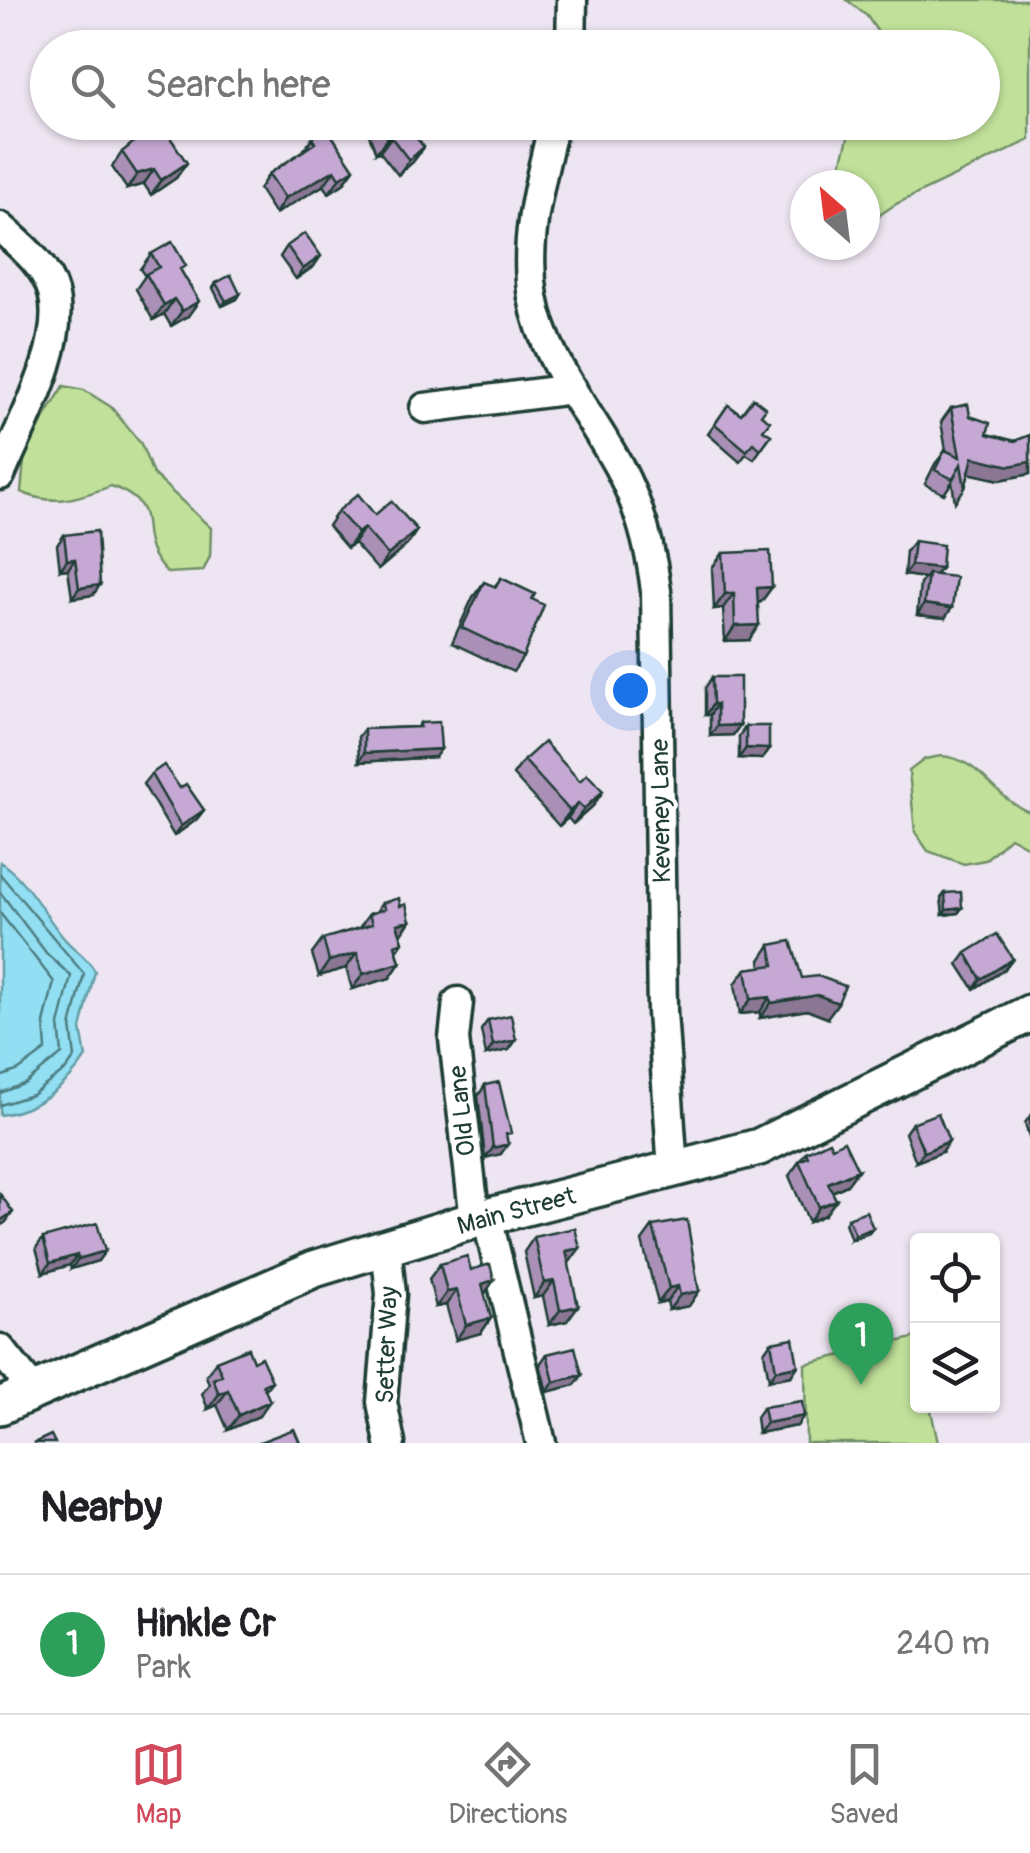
<!DOCTYPE html>
<html lang="en">
<head>
<meta charset="utf-8">
<style>
  :root { --surface:#fff; --page:#f6f6f6; --text:#202124; --muted:#757577; --line:#e0e0e0; --accent:#d1495b }
  body { margin:0; font-family:Pangolin,sans-serif; background:var(--page); color:var(--text) }
  .controls { position:absolute; right:30px; bottom:30px; display:grid; overflow:hidden; border-radius:10px; box-shadow:0 2px 8px #0004 }
  .controls button { width:90px; height:90px; display:grid; place-items:center; padding:0; border:0; border-bottom:2px solid var(--line); background:var(--surface); color:var(--text); font:50px sans-serif }
  .compass { position:absolute; left:790px; top:170px; width:90px; height:90px; border-radius:50%; background:var(--surface); box-shadow:0 2px 8px #0004; rotate:332deg }
  .you { position:absolute; left:630px; top:690px; width:35px; height:35px; margin:-25px; border:8px solid #fff; border-radius:50%; background:#1a73e8; box-shadow:0 0 0 15px #1a73e833 }
  .badge { display:grid; place-items:center; width:65px; height:65px; border-radius:50%; background:var(--accent); color:#fff; font-size:32px; font-weight:700 }
  .pin { position:absolute; translate:-50% -82px; filter:drop-shadow(0 2px 5px #0008) }
  .pin::after { content:''; position:absolute; top:52px; width:35px; height:30px; background:inherit; clip-path:polygon(0 0,100% 0,50% 100%) }
  .list { margin:0; padding:0; list-style:none }
  h2 { display:flex; justify-content:space-between; align-items:center; height:130px; margin:0; padding:0 40px; font-size:42px }
  h2 small { font-size:32px; font-weight:400; color:var(--muted) }
  .list li { display:grid; grid-template-columns:65px 1fr auto; gap:30px; align-items:center; box-sizing:border-box; height:140px; padding:0 40px; border-top:2px solid var(--line) }
  .list b { display:block; font-size:38px; white-space:nowrap }
  .list p { margin:0; font-size:32px; white-space:nowrap; color:var(--muted) }
  .list em { font-size:32px; font-style:normal; color:var(--muted) }
  .icon { flex:none; width:55px; height:55px; fill:none; stroke:currentColor; stroke-width:2; stroke-linecap:round; stroke-linejoin:round }
  .map { position:relative; flex:none; width:1030px; height:1443px; overflow:hidden }
  .search { position:absolute; background:var(--surface); box-shadow:0 2px 8px #0004; left:30px; right:30px; top:30px; height:110px; display:flex; align-items:center; gap:25px; box-sizing:border-box; padding:0 35px; border-radius:55px; color:var(--muted); font-size:38px }
  .sheet { height:270px; background:var(--surface) }
  nav { display:flex; justify-content:space-around; align-items:center; box-sizing:border-box; height:140px; border-top:2px solid var(--line); background:var(--surface); font-size:28px; color:var(--muted) }
  nav a { display:grid; justify-items:center; gap:5px }
  nav .on { color:var(--accent) }
  .map>svg:first-child { display:block }
</style>
</head>
<body>
<div class="map">
<svg width="1030" height="1443" viewBox="0 0 1030 1443">
  <rect width="100%" height="100%" fill="#eee5f2"/>
  <filter id="ink" filterUnits="userSpaceOnUse"><feTurbulence type="fractalNoise" baseFrequency=".01" numOctaves="2"/><feDisplacementMap in="SourceGraphic" scale="20" xChannelSelector="R" yChannelSelector="G"/><feConvolveMatrix kernelMatrix="1 2 1 2 8 2 1 2 1" color-interpolation-filters="sRGB"/></filter>
  <g filter="url(#ink)">
    <path fill="#c1e19a" stroke="#708f67" stroke-width="2.5" d="M 847,0 L 1030,0 L 1030,140 L 896,204 L 881,214 L 865,234 L 865,185 L 821,185 L 841,164 L 852,123 L 982,122 L 982,48 L 888,47 L 867,16 Z
      M 64,386 L 84,390 L 111,407 L 141,444 L 153,474 L 211,528 L 210,556 L 203,571 L 167,573 C 127,533 170,508 111,486 C 78,498 54,507 21,492 L 25,450 Z
      M 941,756 C 983,759 994,800 1030,812 L 1030,848 L 1010,837 L 985,860 L 964,864 L 928,851 L 915,832 L 909,771 L 925,759 Z
      M 917,1337 L 918,1406 L 930,1406 L 938,1443 L 806,1443 L 805,1364 Z"/>
    <path fill="#92def2" stroke="#649ea6" stroke-width="2.5" d="M 0,862 C 27,880 42,911 62,936 C 73,950 86,955 95,971 L 81,1029 L 86,1057 C 68,1086 35,1111 0,1115 Z"/>
    <g fill="none" stroke-linecap="round" stroke-linejoin="round">
      <path stroke="#4d7d80" stroke-width="2.5" d="M 0,874 L 84,974 L 71,1027 L 75,1057 L 67,1069 L 32,1095 L 0,1105
        M 0,892 L 47,954 L 71,976 L 59,1025 L 62,1054 L 26,1083 L 0,1093
        M 0,913 L 54,982 L 44,1023 L 46,1050 L 19,1070 L 0,1077"/>
      <g stroke="#1f3d34" stroke-width="35">
        <path id="minor" d="M 571,48 L 572,0
          M 554,122 C 541,179 523,238 533,297 C 544,361 589,411 619,467 C 639,505 651,549 656,591 L 662,1012 L 673,1170
          M 0,227 C 20,245 45,264 53,292 C 67,344 20,427 0,475
          M 425,408 L 572,389
          M 458,1002 L 454,1039 L 475,1220
          M 487,1217 L 541,1443
          M 386,1246 L 391,1294 L 382,1402 L 390,1443
          M 0,1349 L 33,1390"/>
      </g>
      <g stroke="#1f3d34" stroke-width="42">
        <path id="major" d="M 0,1406 L 314,1269 L 475,1220 L 759,1147 L 1030,1013"/>
      </g>
      <use href="#minor" stroke="#fff" stroke-width="28"/>
      <use href="#major" stroke="#fff" stroke-width="35"/>
    </g>
    <path fill="#aa90b6" stroke="#1f3d34" stroke-width="2.5" d="M 364,122 L 407,122 L 410,130 L 424,147 L 413,162 L 398,175 L 380,152 L 376,153 Z
      M 659,122 L 686,122 L 670,137 Z
      M 312,138 L 354,169 L 343,184 L 329,193 L 324,185 L 275,214 L 259,189 L 269,174 L 303,151 Z
      M 122,152 L 176,178 L 151,195 L 144,184 L 127,189 L 112,167 Z
      M 287,246 L 314,266 L 296,279 L 280,257 Z
      M 151,254 L 182,272 L 188,316 L 171,326 L 164,314 L 153,320 L 136,289 L 145,276 L 140,269 Z
      M 216,283 L 240,294 L 237,299 L 222,306 L 213,288 Z
      M 728,405 L 741,414 L 761,415 L 763,430 L 771,435 L 754,459 L 746,454 L 740,462 L 708,434 Z
      M 951,408 L 970,416 L 987,434 L 1015,441 L 1030,435 L 1030,474 L 1000,480 L 969,473 L 965,488 L 955,502 L 952,482 L 944,494 L 925,484 L 935,464 L 946,450 L 941,422 Z
      M 338,511 L 375,515 L 417,530 L 407,545 L 378,570 L 354,543 L 347,548 L 328,526 Z
      M 64,535 L 93,595 L 72,598 L 68,569 L 60,570 L 57,545 Z
      M 914,541 L 941,568 L 936,575 L 945,618 L 917,615 L 920,584 L 925,578 L 904,575 L 906,551 Z
      M 723,553 L 772,587 L 761,602 L 758,603 L 749,640 L 725,641 L 723,608 L 714,609 L 712,568 Z
      M 501,578 L 532,599 L 523,657 L 513,672 L 452,643 L 473,597 L 484,582 L 494,587 Z
      M 712,677 L 740,725 L 733,735 L 710,736 L 710,715 L 705,715 L 705,688 Z
      M 420,723 L 435,757 L 359,762 L 358,737 L 364,729 L 417,727 Z
      M 746,726 L 769,749 L 762,759 L 739,758 L 739,736 Z
      M 524,760 L 580,781 L 603,791 L 593,806 L 573,824 L 568,818 L 559,826 L 513,775 Z
      M 151,774 L 180,788 L 204,810 L 196,820 L 174,836 L 143,784 Z
      M 945,893 L 962,908 L 958,913 L 943,915 L 941,898 Z
      M 382,903 L 400,906 L 410,921 L 401,935 L 403,942 L 397,951 L 400,963 L 390,978 L 352,989 L 346,968 L 319,976 L 312,954 L 323,939 L 359,928 L 369,914 L 376,912 Z
      M 770,945 L 802,978 L 827,1018 L 807,1010 L 760,1018 L 760,1012 L 740,1014 L 735,984 L 746,969 L 761,967 L 760,960 Z
      M 966,953 L 1013,959 L 1005,969 L 974,989 L 958,964 Z
      M 488,1020 L 516,1040 L 509,1050 L 486,1055 L 481,1030 Z
      M 485,1085 L 507,1139 L 501,1154 L 485,1158 L 478,1096 Z
      M 1030,1116 L 1030,1140 L 1025,1123 Z
      M 912,1123 L 942,1152 L 916,1162 L 905,1133 Z
      M 832,1147 L 858,1170 L 847,1185 L 832,1192 L 836,1200 L 825,1215 L 809,1222 L 789,1176 L 806,1152 Z
      M 848,1218 L 873,1228 L 869,1233 L 851,1240 L 845,1223 Z
      M 653,1226 L 699,1291 L 689,1306 L 669,1310 L 667,1301 L 658,1303 L 642,1241 Z
      M 534,1237 L 569,1263 L 567,1321 L 549,1325 L 543,1296 L 534,1298 L 524,1252 Z
      M 43,1238 L 105,1251 L 98,1261 L 71,1269 L 70,1265 L 43,1273 L 36,1248 Z
      M 440,1264 L 471,1270 L 491,1318 L 481,1333 L 456,1340 L 446,1305 L 436,1307 L 429,1279 Z
      M 771,1342 L 791,1376 L 769,1380 L 764,1352 Z
      M 547,1354 L 582,1375 L 575,1385 L 547,1392 L 540,1364 Z
      M 216,1361 L 253,1361 L 272,1381 L 265,1390 L 259,1416 L 228,1430 L 217,1405 L 208,1409 L 202,1394 L 209,1384 L 206,1376 Z
      M 763,1407 L 804,1416 L 797,1426 L 758,1433 L 756,1417 Z"/>
    <path fill="#8b7694" stroke="#1f3d34" stroke-width="2.5" d="M 682,122 L 686,122 L 670,137 L 677,127 Z
      M 391,137 L 380,152 L 376,153 L 387,138 Z
      M 424,147 L 413,162 L 398,175 L 409,160 Z
      M 187,163 L 176,178 L 151,195 L 161,180 Z
      M 154,169 L 144,184 L 127,189 L 137,174 Z
      M 354,169 L 343,184 L 329,193 L 340,178 Z
      M 335,170 L 324,185 L 275,214 L 285,198 Z
      M 321,256 L 314,266 L 296,279 L 303,269 Z
      M 240,294 L 237,299 L 222,306 L 226,301 Z
      M 174,299 L 164,314 L 153,320 L 164,305 Z
      M 199,301 L 188,316 L 171,326 L 182,311 Z
      M 973,457 L 1030,462 L 1030,474 L 1000,480 L 963,472 Z
      M 364,528 L 354,543 L 347,548 L 358,533 Z
      M 417,530 L 407,545 L 378,570 L 388,555 Z
      M 75,559 L 68,569 L 60,570 L 67,560 Z
      M 911,565 L 941,568 L 933,578 L 928,574 L 925,578 L 904,575 Z
      M 100,585 L 93,595 L 72,598 L 79,588 Z
      M 772,587 L 761,602 L 747,603 L 757,588 Z
      M 734,593 L 723,608 L 714,609 L 725,594 Z
      M 924,604 L 952,608 L 945,618 L 917,615 Z
      M 759,625 L 749,640 L 725,641 L 735,626 Z
      M 713,704 L 717,704 L 710,715 L 705,715 Z
      M 740,725 L 733,735 L 710,736 L 717,726 Z
      M 746,748 L 769,749 L 762,759 L 739,758 Z
      M 441,749 L 435,757 L 359,762 L 364,753 Z
      M 603,791 L 593,806 L 573,824 L 584,809 Z
      M 578,803 L 568,818 L 559,826 L 570,811 Z
      M 204,810 L 196,820 L 174,836 L 181,826 Z
      M 962,908 L 958,913 L 943,915 L 946,910 Z
      M 410,921 L 400,936 L 397,924 Z
      M 357,953 L 346,968 L 319,976 L 329,961 Z
      M 1013,959 L 1005,969 L 974,989 L 981,979 Z
      M 400,963 L 390,978 L 352,989 L 363,974 Z
      M 818,995 L 838,1003 L 827,1018 L 807,1010 L 760,1018 L 771,1003 Z
      M 770,997 L 760,1012 L 740,1014 L 751,999 Z
      M 516,1040 L 509,1050 L 486,1055 L 493,1045 Z
      M 949,1141 L 942,1152 L 916,1162 L 924,1152 Z
      M 508,1144 L 501,1154 L 485,1158 L 493,1148 Z
      M 858,1170 L 847,1185 L 818,1198 L 828,1183 Z
      M 836,1200 L 825,1215 L 809,1222 L 819,1207 Z
      M 13,1212 L 6,1222 L 0,1226 L 0,1221 Z
      M 873,1228 L 869,1233 L 851,1240 L 855,1235 Z
      M 580,1248 L 569,1263 L 566,1251 Z
      M 105,1251 L 98,1261 L 71,1269 L 78,1259 Z
      M 77,1255 L 70,1265 L 43,1273 L 50,1263 Z
      M 494,1280 L 484,1295 L 482,1284 Z
      M 554,1281 L 543,1296 L 534,1298 L 544,1283 Z
      M 678,1286 L 667,1301 L 658,1303 L 669,1288 Z
      M 457,1290 L 446,1305 L 436,1307 L 447,1292 Z
      M 699,1291 L 689,1306 L 669,1310 L 680,1295 Z
      M 578,1306 L 567,1321 L 549,1325 L 560,1310 Z
      M 491,1318 L 481,1333 L 456,1340 L 466,1325 Z
      M 798,1366 L 791,1376 L 769,1380 L 776,1370 Z
      M 582,1375 L 575,1385 L 547,1392 L 554,1382 Z
      M 228,1390 L 217,1405 L 208,1409 L 219,1394 Z
      M 270,1401 L 259,1416 L 228,1430 L 239,1415 Z
      M 804,1416 L 797,1426 L 758,1433 L 766,1423 Z"/>
    <path fill="#c6a8d4" stroke="#1f3d34" stroke-width="2.5" d="M 158,122 L 160,122 L 187,163 L 161,180 L 154,169 L 137,174 L 122,152 Z
      M 381,122 L 407,122 L 410,130 L 424,147 L 409,160 L 391,137 L 387,138 Z
      M 327,128 L 354,169 L 340,178 L 335,170 L 285,198 L 269,174 L 315,143 L 312,138 Z
      M 305,233 L 321,256 L 303,269 L 287,246 Z
      M 172,242 L 186,266 L 180,269 L 199,301 L 182,311 L 174,299 L 164,305 L 146,274 L 159,267 L 151,254 Z
      M 231,275 L 240,294 L 226,301 L 216,283 Z
      M 753,398 L 766,408 L 761,415 L 770,421 L 763,430 L 771,435 L 761,449 L 753,443 L 747,451 L 715,424 L 728,405 L 741,414 Z
      M 968,404 L 970,416 L 990,423 L 987,434 L 1015,441 L 1030,435 L 1030,462 L 1010,466 L 973,457 L 965,488 L 961,464 L 953,479 L 935,470 L 945,450 L 960,457 L 951,408 Z
      M 358,494 L 375,515 L 391,501 L 417,530 L 388,555 L 364,528 L 358,533 L 338,511 Z
      M 97,531 L 100,585 L 79,588 L 75,559 L 67,560 L 64,535 Z
      M 914,541 L 943,545 L 941,568 L 911,565 Z
      M 770,551 L 772,587 L 757,588 L 759,625 L 735,626 L 734,593 L 725,594 L 723,553 Z
      M 928,574 L 956,577 L 952,608 L 924,604 Z
      M 501,578 L 535,594 L 532,599 L 544,605 L 523,657 L 462,628 L 484,582 L 496,587 Z
      M 712,677 L 740,677 L 740,725 L 717,726 L 717,704 L 713,704 Z
      M 439,722 L 441,749 L 364,753 L 364,729 L 420,727 L 420,723 Z
      M 746,726 L 769,726 L 769,749 L 746,748 Z
      M 544,742 L 580,781 L 587,774 L 603,791 L 584,809 L 578,803 L 570,811 L 524,760 Z
      M 164,765 L 180,788 L 186,784 L 204,810 L 181,826 L 151,774 Z
      M 961,892 L 962,908 L 946,910 L 945,893 Z
      M 399,898 L 400,906 L 406,904 L 410,921 L 397,924 L 403,942 L 395,945 L 400,963 L 363,974 L 357,953 L 329,961 L 323,939 L 372,924 L 369,914 L 385,909 L 382,903 Z
      M 997,934 L 1013,959 L 981,979 L 966,953 Z
      M 791,941 L 802,978 L 818,976 L 845,986 L 838,1003 L 818,995 L 771,1003 L 770,997 L 751,999 L 746,969 L 774,965 L 770,945 Z
      M 511,1015 L 516,1040 L 493,1045 L 488,1020 Z
      M 499,1082 L 511,1133 L 506,1134 L 508,1144 L 493,1148 L 485,1085 Z
      M 938,1113 L 949,1141 L 924,1152 L 912,1123 Z
      M 829,1141 L 832,1147 L 844,1141 L 858,1170 L 828,1183 L 836,1200 L 819,1207 L 799,1161 L 808,1157 L 806,1152 Z
      M 0,1194 L 13,1212 L 0,1221 Z
      M 866,1211 L 873,1228 L 855,1235 L 848,1218 Z
      M 687,1220 L 699,1291 L 680,1295 L 678,1286 L 669,1288 L 653,1226 Z
      M 97,1223 L 105,1251 L 78,1259 L 77,1255 L 50,1263 L 43,1238 Z
      M 575,1228 L 580,1248 L 566,1251 L 578,1306 L 560,1310 L 554,1281 L 544,1283 L 534,1237 Z
      M 467,1256 L 471,1270 L 490,1264 L 494,1280 L 482,1284 L 491,1318 L 466,1325 L 457,1290 L 447,1292 L 440,1264 Z
      M 793,1338 L 798,1366 L 776,1370 L 771,1342 Z
      M 575,1347 L 582,1375 L 554,1382 L 547,1354 Z
      M 248,1348 L 253,1361 L 261,1357 L 272,1381 L 263,1385 L 270,1401 L 239,1415 L 228,1390 L 219,1394 L 213,1379 L 222,1375 L 216,1361 Z
      M 802,1401 L 804,1416 L 766,1423 L 763,1407 Z
      M 294,1429 L 300,1443 L 257,1443 Z
      M 51,1435 L 55,1443 L 34,1443 Z"/>
  </g>
  <g text-anchor="middle" stroke-width="8" stroke-linejoin="round" paint-order="stroke">
    <g font-size="25" fill="#1f3d34" stroke="#fff">
      <text transform="translate(660 811) rotate(-91)" y="9">Keveney Lane</text>
      <text transform="translate(461 1111) rotate(-96)" y="9">Old Lane</text>
      <text transform="translate(516 1210) rotate(-15)" y="9">Main Street</text>
      <text transform="translate(386 1345) rotate(-88)" y="9">Setter Way</text>
    </g>
  </g>
</svg>
<div class="controls">
<button><svg class="icon" aria-label="locate" viewBox="0 0 24 24"><circle cx="12" cy="12" r="6"/><path d="M12 2v4M12 18v4M2 12h4M18 12h4"/></svg></button>
<button><svg class="icon" aria-label="layers" viewBox="0 0 24 24"><path d="M12 4l9 5-9 5-9-5zM3 14l9 5 9-5"/></svg></button>
</div>
<svg class="compass" viewBox="-18 -18 36 36"><path d="M0-13l5 13h-10z" fill="#e53935"/><path d="M0 13l5-13h-10z" fill="#757577"/></svg>
<div class="you"></div>
<div class="pin badge" style="left:861px;top:1385px;background:#2e9e5b">1</div>
<div class="search"><svg class="icon" aria-label="search" viewBox="0 0 24 24"><circle cx="10" cy="10" r="6"/><path d="M15 15l6 6"/></svg>Search here</div>
</div>
<section class="sheet">
<h2>Nearby<small></small></h2>
<ul class="list">
<li><span class="badge" style="background:#2e9e5b">1</span><div><b>Hinkle Cr</b><p>Park</p></div><em>240 m</em></li>
</ul>
</section>
<nav>
<a class="on"><svg class="icon" aria-label="map" viewBox="0 0 24 24"><path d="M3 6l6-2 6 2 6-2v14l-6 2-6-2-6 2zM9 4v14M15 6v14"/></svg>Map</a>
<a><svg class="icon" aria-label="directions" viewBox="0 0 24 24"><path d="M12 3l9 9-9 9-9-9zM9 14v-3h6M13 9l2 2-2 2"/></svg>Directions</a>
<a><svg class="icon" aria-label="saved" viewBox="0 0 24 24"><path d="M7 4h10v16l-5-4-5 4z"/></svg>Saved</a>
</nav>
</body>
</html>
